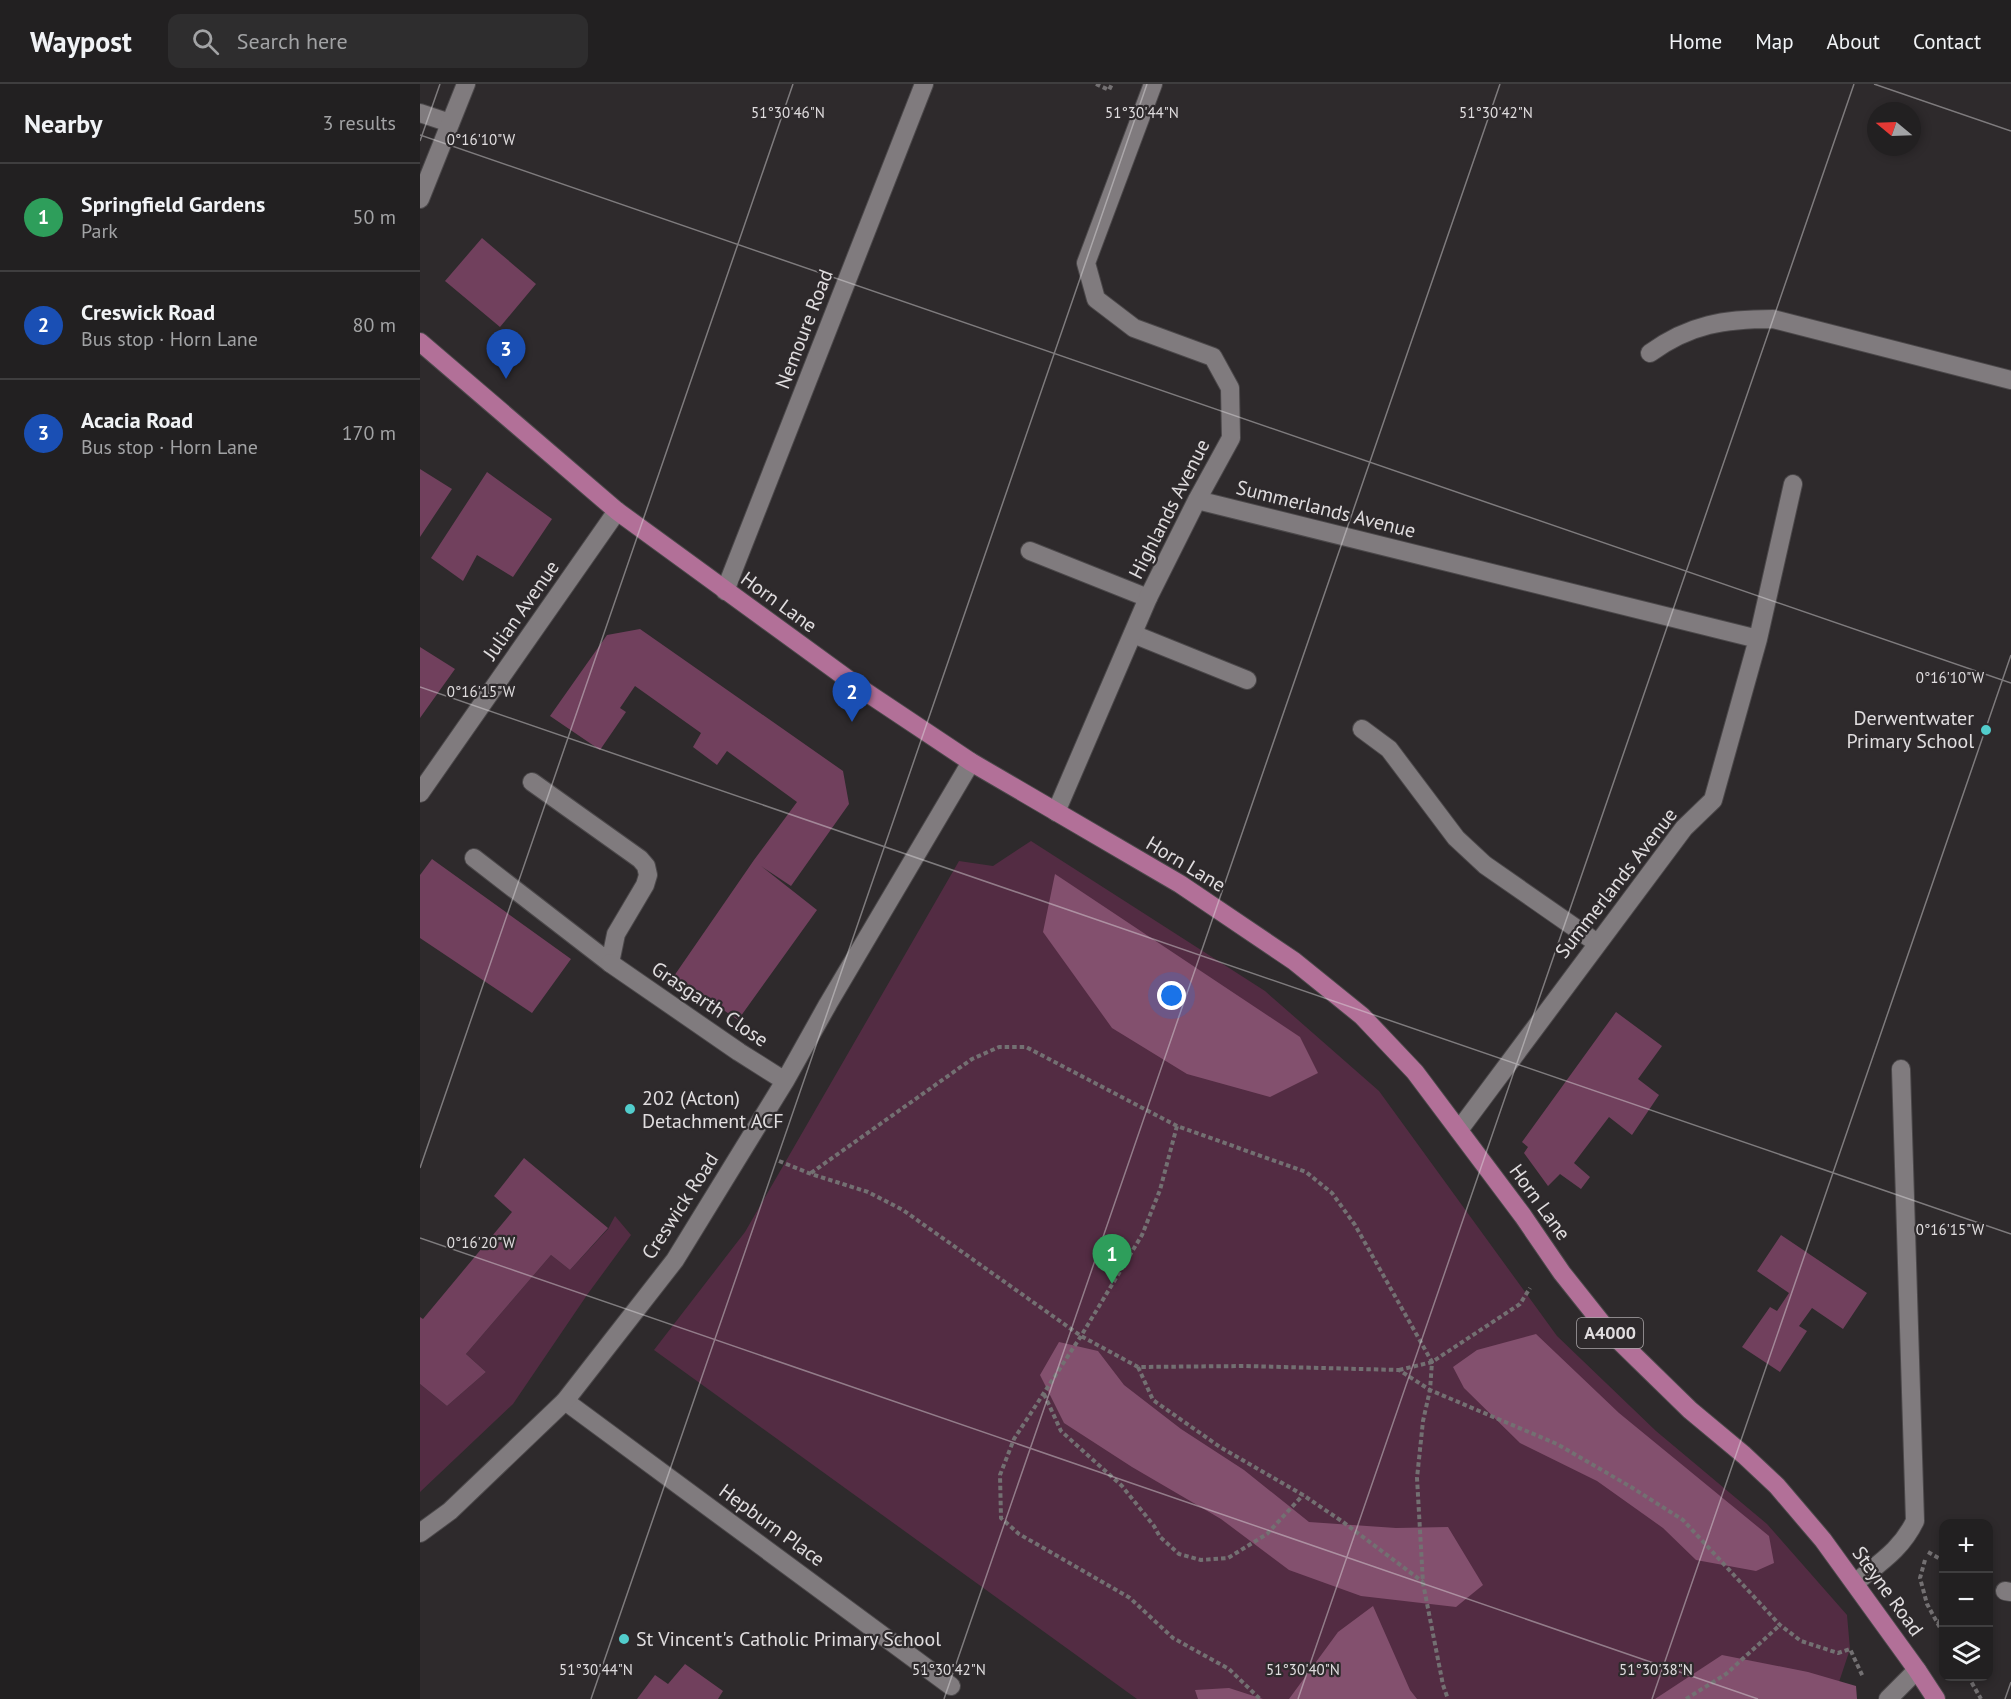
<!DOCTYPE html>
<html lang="en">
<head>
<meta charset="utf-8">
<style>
  :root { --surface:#222021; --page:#2e2d2e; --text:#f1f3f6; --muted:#a2a3a5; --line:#3f3e3f; --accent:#8bbbb9 }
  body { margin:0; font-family:"PT Sans",sans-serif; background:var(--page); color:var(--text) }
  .controls { position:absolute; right:18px; bottom:18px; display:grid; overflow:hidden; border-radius:12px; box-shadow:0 3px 9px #0003 }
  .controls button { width:54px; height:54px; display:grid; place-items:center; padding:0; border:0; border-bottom:2px solid var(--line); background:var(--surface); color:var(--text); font:30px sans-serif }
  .compass { position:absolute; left:1447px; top:18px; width:54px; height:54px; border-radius:50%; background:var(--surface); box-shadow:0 3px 9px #0003; rotate:289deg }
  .you { position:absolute; left:752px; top:912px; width:21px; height:21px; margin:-15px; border:4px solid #fff; border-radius:50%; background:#1a73e8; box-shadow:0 0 0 9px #1a73e833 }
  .badge { display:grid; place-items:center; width:39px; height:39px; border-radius:50%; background:var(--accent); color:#fff; font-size:20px; font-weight:700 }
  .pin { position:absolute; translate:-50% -50px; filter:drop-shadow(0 2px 3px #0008) }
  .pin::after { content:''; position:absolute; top:32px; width:21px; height:18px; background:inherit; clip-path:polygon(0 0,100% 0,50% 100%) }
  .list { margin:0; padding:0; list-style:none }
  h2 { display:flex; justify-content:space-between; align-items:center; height:78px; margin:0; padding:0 24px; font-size:26px }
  h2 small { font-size:20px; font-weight:400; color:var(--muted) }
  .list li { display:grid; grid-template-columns:39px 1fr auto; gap:18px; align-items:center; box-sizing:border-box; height:108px; padding:0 24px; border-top:2px solid var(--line) }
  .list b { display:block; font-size:22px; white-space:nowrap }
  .list p { margin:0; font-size:20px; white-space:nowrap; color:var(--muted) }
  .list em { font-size:20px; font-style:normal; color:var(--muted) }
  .icon { flex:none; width:33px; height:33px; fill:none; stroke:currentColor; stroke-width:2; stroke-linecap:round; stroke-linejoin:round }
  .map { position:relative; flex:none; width:1591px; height:1615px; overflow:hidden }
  header { display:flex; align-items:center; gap:36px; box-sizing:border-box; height:84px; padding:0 30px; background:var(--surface); border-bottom:2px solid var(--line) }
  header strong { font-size:28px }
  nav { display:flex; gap:33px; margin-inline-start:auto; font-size:21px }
  .search { width:420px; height:54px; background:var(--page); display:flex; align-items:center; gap:15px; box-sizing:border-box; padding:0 21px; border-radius:12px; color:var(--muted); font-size:22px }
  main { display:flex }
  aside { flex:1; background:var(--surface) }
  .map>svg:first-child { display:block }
</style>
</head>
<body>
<header>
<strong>Waypost</strong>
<div class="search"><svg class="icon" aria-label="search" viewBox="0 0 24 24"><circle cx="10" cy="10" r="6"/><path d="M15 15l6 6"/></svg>Search here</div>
<nav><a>Home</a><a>Map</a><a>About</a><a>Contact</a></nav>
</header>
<main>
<aside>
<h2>Nearby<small>3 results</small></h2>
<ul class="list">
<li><span class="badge" style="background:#2e9e5b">1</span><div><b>Springfield Gardens</b><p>Park</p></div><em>50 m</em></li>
<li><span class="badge" style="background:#1a4fb4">2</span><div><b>Creswick Road</b><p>Bus stop · Horn Lane</p></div><em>80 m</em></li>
<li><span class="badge" style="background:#1a4fb4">3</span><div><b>Acacia Road</b><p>Bus stop · Horn Lane</p></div><em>170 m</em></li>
</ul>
</aside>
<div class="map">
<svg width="1591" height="1615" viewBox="0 0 1591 1615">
  <rect width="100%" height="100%" fill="#2e2a2c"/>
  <path fill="#532c43" d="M 611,757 L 845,907 L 959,1007 L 1137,1252 L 1236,1347 L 1347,1440 L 1427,1531 L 1430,1565 L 1416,1607 L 1406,1615 L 717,1615 L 234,1266 L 325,1148 L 539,777 L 573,782 Z
    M 195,1132 L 211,1151 L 167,1211 L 93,1320 L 0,1408 L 0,1300 L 27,1322 L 66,1288 L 46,1270 L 131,1171 L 150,1186 L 188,1145 Z"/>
  <path fill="#83506e" d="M 635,790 L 880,953 L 898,989 L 850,1013 L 767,990 L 692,944 L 623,848 Z
    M 1116,1250 L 1199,1329 L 1349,1452 L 1354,1479 L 1336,1487 L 1276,1476 L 1243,1444 L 1177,1397 L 1100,1359 L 1044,1304 L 1033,1283 L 1057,1266 Z
    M 639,1258 L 678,1267 L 704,1301 L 761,1345 L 824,1386 L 889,1438 L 976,1444 L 1028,1443 L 1063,1501 L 1036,1523 L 941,1512 L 869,1486 L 801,1435 L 712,1383 L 644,1339 L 620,1291 Z
    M 953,1522 L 990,1606 L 997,1615 L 869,1615 L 918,1548 Z
    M 1302,1571 L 1388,1588 L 1436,1602 L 1437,1615 L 1235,1615 Z
    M 809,1604 L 843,1615 L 778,1615 L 775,1606 Z"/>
  <path fill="#71405d" d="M 62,154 L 116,200 L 80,243 L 25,197 Z
    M 0,385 L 32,405 L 0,453 Z
    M 67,388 L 132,435 L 93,493 L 57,471 L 43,497 L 11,474 Z
    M 220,545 L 423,687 L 429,720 L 371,802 L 341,782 L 397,826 L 318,936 L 254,892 L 334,776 L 377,718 L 307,667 L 297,681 L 273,663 L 281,649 L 215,602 L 200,624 L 206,628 L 180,666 L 130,632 L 187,551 Z
    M 0,563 L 35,585 L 0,634 Z
    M 12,775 L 151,875 L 112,929 L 0,854 L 0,791 Z
    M 1196,928 L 1242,962 L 1218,995 L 1239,1011 L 1212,1051 L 1189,1033 L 1154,1079 L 1170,1093 L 1161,1105 L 1140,1090 L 1128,1102 L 1104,1069 L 1108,1063 L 1102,1058 Z
    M 104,1074 L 188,1144 L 150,1186 L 131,1171 L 46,1270 L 66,1288 L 27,1322 L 0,1300 L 0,1233 L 3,1235 L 92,1128 L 74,1112 Z
    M 1361,1151 L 1447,1209 L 1423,1245 L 1392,1224 L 1379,1242 L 1387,1247 L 1360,1288 L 1322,1263 L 1350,1223 L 1357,1227 L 1369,1209 L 1337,1187 Z
    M 265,1580 L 303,1607 L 298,1615 L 217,1615 L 235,1591 L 248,1600 Z"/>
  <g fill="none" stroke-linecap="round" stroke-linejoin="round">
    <g stroke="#4b484a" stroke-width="20">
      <path id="service" d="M 0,29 L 30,39
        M 1230,269 C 1270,240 1305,235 1353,235 L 1591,296
        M 610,467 L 728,514
        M 713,550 L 827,596
        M 942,645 L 969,665 L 1036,754 L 1065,781 L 1177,859
        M 54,774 L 190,879 L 196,850 L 225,801 L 228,791 L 226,782 L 220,775 L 112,698
        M 145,1317 L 531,1602
        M 1435,1499 C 1459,1479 1481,1466 1495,1437 L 1481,985"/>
    </g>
    <g stroke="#4b484a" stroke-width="20">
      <path id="minor" d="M 0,115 L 46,0
        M 777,416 L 1338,555
        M 305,507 L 504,0
        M 0,709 L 197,427
        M 636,728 L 728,514 L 777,416 L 811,354 L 810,304 L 793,273 L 714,244 L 676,215 L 666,179 L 733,0
        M 190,879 L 319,968 L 365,997
        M 1039,1046 L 1264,744 L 1293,716 L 1338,555 L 1373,400
        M 0,1449 L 30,1427 L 145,1317 L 255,1176 L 365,997 L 408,920 L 551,678
        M 1585,1507 L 1591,1508
        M 1468,1615 L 1497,1586"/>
    </g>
    <g stroke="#4b484a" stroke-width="20">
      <path id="primary" d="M 0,258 L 197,427 L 440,604 L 551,678 L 760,800 L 874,877 L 942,932 L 995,988 L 1103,1132 L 1142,1189 L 1185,1243 L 1270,1326 L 1324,1371 L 1357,1402 L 1403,1456 L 1497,1586 L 1516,1615"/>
    </g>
    <path stroke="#737072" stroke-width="4" stroke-dasharray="4.5 3" stroke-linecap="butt" d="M 676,0 L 689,6 L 692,0
      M 757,1042 L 740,1106 L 722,1151 L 661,1252 L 594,1355 L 580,1391 L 581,1434 L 599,1450 L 710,1514 L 753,1554 L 809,1585 L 840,1615
      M 359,1077 L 391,1090 L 448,1108 L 483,1126 L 661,1252 L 718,1283 L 825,1282 L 979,1286 L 1010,1306 L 1137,1360 L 1211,1403 L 1263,1436 L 1360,1541 L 1381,1557 L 1418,1569 L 1430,1565 L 1443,1593
      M 391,1089 L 552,975 L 579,963 L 606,963 L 757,1042 L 886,1088 L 912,1109 L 935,1141 L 1012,1278 L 1010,1306 L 1003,1337 L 997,1394 L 1003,1499 L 1023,1601 L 1028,1615
      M 718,1283 L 733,1316 L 800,1363 L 883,1411 L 923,1438 L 1003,1498
      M 979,1286 L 1012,1278 L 1100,1220 L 1110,1204
      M 624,1310 L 641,1347 L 702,1402 L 734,1442 L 740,1453 L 759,1470 L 781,1476 L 808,1474 L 847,1450 L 883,1411
      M 1508,1468 L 1524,1477
      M 1505,1476 L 1500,1494 L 1507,1520 L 1524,1551
      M 1518,1540 L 1524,1530
      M 1548,1592 L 1561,1615
      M 1266,1615 L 1306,1590 L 1360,1541"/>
    <use href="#service" stroke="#807b7e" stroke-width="18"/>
    <use href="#minor" stroke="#807b7e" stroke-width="18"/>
    <use href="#primary" stroke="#b27098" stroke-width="18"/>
  </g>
  <path fill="none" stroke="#e0dddf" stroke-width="1.5" stroke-opacity="0.45" d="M 1454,0 L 1591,47M 0,51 L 1591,599M 0,57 L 20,0M 0,603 L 1591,1150M 0,1084 L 373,0M 0,1154 L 1338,1615M 171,1615 L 727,0M 524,1615 L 1080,0M 878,1615 L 1434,0M 1232,1615 L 1591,571M 1585,1615 L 1591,1598"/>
  <g fill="#52cdcc" stroke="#2e2a2c" stroke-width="2">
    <circle cx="1566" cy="646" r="6"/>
    <circle cx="210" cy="1025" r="6"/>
    <circle cx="204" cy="1555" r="6"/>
  </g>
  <g text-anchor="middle" stroke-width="4.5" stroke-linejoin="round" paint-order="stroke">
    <rect fill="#2e2a2c" stroke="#aba7a9" stroke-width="1.5" x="1157" y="1234" width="66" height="30" rx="4.5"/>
    <g font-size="18" font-weight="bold" fill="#e0dddf">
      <text x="1190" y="1255">A4000</text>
    </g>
    <g font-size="20" fill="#e0dddf" stroke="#2e2a2c">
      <text transform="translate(384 245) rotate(-69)" y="7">Nemoure Road</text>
      <text transform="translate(749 425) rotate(-63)" y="7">Highlands Avenue</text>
      <text transform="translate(906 425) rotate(14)" y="7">Summerlands Avenue</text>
      <text transform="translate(359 518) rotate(36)" y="7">Horn Lane</text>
      <text transform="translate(101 526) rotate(-55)" y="7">Julian Avenue</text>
      <text transform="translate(766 780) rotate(31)" y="7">Horn Lane</text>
      <text transform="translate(1196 799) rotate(-52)" y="7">Summerlands Avenue</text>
      <text transform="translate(290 920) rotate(34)" y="7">Grasgarth Close</text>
      <text transform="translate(1120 1118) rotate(54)" y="7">Horn Lane</text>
      <text transform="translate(260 1122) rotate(-57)" y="7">Creswick Road</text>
      <text transform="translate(352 1441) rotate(36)" y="7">Hepburn Place</text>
      <text transform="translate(1468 1507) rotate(54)" y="7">Steyne Road</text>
    </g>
    <g font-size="20" fill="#e0dddf" stroke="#2e2a2c" text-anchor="start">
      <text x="1554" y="641" text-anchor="end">Derwentwater<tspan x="1554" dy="23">Primary School</tspan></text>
      <text x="222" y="1021">202 (Acton)<tspan x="222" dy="23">Detachment ACF</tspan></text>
      <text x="216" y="1562">St Vincent's Catholic Primary School</text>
    </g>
  </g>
  <g font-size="15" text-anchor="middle" fill="#e0dddf" stroke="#2e2a2c" stroke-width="4.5" stroke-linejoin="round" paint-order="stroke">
    <text x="368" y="34">51°30'46"N</text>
    <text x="722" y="34">51°30'44"N</text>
    <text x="1076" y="34">51°30'42"N</text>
    <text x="61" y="61">0°16'10"W</text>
    <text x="1530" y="599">0°16'10"W</text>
    <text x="61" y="613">0°16'15"W</text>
    <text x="1530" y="1151">0°16'15"W</text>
    <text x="61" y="1164">0°16'20"W</text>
    <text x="176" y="1591">51°30'44"N</text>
    <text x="529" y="1591">51°30'42"N</text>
    <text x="883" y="1591">51°30'40"N</text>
    <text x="1236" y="1591">51°30'38"N</text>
  </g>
</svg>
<div class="controls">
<button>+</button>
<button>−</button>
<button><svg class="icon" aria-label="layers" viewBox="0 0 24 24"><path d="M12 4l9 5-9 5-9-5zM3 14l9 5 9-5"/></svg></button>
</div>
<svg class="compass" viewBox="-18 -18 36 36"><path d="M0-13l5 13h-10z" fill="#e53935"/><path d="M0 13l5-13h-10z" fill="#a2a3a5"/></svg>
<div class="you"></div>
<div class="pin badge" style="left:692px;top:1200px;background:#2e9e5b">1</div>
<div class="pin badge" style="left:432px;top:638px;background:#1a4fb4">2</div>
<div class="pin badge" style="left:86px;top:295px;background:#1a4fb4">3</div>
</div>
</main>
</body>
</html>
